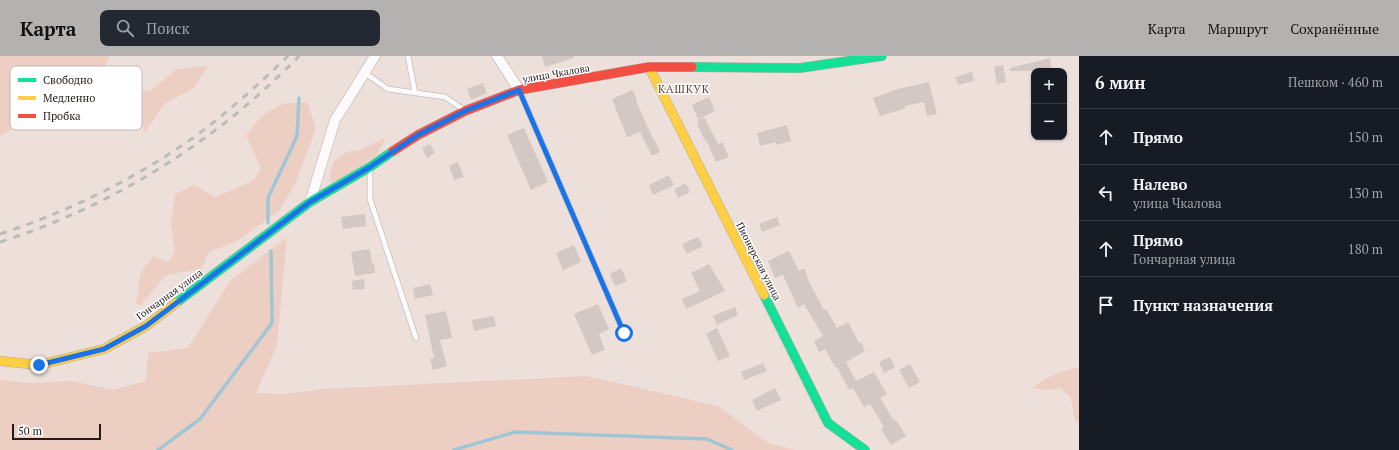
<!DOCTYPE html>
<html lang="ru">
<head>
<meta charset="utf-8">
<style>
  :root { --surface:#171b24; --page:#242831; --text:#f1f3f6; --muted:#9ea1a6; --line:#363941; --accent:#b4b1b1 }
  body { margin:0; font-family:"PT Serif",serif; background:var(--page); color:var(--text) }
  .controls { position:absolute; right:12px; top:12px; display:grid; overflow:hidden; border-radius:8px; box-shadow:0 1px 3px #0004 }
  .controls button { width:36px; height:36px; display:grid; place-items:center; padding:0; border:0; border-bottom:1px solid var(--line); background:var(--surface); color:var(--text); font:20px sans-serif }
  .scale { position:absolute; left:12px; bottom:10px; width:89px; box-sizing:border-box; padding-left:4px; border:2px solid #241b18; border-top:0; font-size:11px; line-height:14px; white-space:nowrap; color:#241b18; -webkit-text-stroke:3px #fff; paint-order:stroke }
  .stop { position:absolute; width:12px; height:12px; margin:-9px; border:3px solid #1a73e8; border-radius:50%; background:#fff }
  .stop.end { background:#1a73e8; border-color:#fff; box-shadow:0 1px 4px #0008 }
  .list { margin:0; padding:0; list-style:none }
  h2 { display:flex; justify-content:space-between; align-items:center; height:52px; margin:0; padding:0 16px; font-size:17px }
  h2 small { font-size:13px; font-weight:400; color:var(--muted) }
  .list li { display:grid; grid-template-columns:26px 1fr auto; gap:12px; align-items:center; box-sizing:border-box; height:56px; padding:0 16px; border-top:1px solid var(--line) }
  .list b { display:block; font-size:15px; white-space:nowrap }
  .list p { margin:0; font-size:13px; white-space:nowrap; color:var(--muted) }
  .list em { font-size:13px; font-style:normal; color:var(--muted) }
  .icon { flex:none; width:22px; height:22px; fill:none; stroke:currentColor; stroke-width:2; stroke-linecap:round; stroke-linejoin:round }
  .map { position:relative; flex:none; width:1079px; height:394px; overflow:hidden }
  header { display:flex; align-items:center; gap:24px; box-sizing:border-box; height:56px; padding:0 20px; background:var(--accent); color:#111 }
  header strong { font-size:19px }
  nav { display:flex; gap:22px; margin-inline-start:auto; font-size:14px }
  .search { width:280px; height:36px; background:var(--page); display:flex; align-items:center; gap:10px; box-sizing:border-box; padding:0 14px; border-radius:8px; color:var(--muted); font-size:15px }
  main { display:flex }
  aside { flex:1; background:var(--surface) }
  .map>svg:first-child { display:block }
</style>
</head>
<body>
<header>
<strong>Карта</strong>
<div class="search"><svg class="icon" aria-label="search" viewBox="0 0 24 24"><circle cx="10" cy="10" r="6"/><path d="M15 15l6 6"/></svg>Поиск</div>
<nav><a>Карта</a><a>Маршрут</a><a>Сохранённые</a></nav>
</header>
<main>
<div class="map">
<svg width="1079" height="394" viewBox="0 0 1079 394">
  <rect width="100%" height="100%" fill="#ede0db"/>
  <path fill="#eccec2" d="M 0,0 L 110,0 L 96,28 L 63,52 L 0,79 Z
    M 208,10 L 194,32 L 165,47 L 145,76 L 130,37 L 151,35 L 176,13 Z
    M 307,46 L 316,72 L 296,126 L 279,155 L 237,185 L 209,196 L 201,213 L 166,219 L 141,249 L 136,248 L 141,216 L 153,200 L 168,206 L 175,196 L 171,168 L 175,138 L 194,129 L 215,141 L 253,125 L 261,112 L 246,79 L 263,59 L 282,48 Z
    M 386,82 L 376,100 L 338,125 L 329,126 L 333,106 L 347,96 L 359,94 Z
    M 287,181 L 277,289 L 256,337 L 284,338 L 323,333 L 587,320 L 718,350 L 768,387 L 795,394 L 0,394 L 0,324 L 29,327 L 71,325 L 113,334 L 146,325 L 148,297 L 188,292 L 230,225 Z
    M 1079,311 L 1079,366 L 1075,365 L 1071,342 L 1060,332 L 1046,334 L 1033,332 C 1045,320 1063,315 1079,311 Z"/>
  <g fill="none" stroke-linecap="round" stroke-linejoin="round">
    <path stroke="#a0c6d6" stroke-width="3.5" d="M 268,167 L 268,142 L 297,80 L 299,42
      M 158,394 L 200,363 L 272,267 L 271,195
      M 454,394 L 515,376 L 707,383 L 732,394"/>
  </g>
  <path fill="#d3c8c4" d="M 542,0 L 573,0 L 574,2 L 545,11 Z
    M 1050,2 L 1052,15 L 1010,15 L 1010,12 Z
    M 1003,9 L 1006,26 L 997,28 L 994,11 Z
    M 972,16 L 974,25 L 958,29 L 955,21 Z
    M 929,26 L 937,58 L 927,60 L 924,46 L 905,50 L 906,52 L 880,60 L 873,42 L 898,33 Z
    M 483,27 L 487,37 L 471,44 L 467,33 Z
    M 633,34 L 637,44 L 636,45 L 654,85 L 655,84 L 660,96 L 652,100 L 640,76 L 627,81 L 612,43 Z
    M 709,41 L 715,55 L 698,63 L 692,49 Z
    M 704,61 L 718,88 L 722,86 L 729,101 L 716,106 L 706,84 L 705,85 L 697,68 L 699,67 L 697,64 Z
    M 787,69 L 791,85 L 776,89 L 776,86 L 760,90 L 757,77 Z
    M 524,72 L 548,126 L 531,134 L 507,79 Z
    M 430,88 L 435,97 L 427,102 L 422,92 Z
    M 458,106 L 464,121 L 454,124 L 449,110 Z
    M 669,119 L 674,129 L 653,139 L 649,129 Z
    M 686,127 L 690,136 L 678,142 L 674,133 Z
    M 365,158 L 366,170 L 343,173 L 341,161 Z
    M 777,161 L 780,169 L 762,176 L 759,168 Z
    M 698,181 L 703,190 L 687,198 L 682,188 Z
    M 574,189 L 581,206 L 563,214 L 556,197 Z
    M 370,193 L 372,208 L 374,207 L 375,217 L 355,220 L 351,196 Z
    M 789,195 L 799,215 L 804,212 L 808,222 L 807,222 L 824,254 L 826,253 L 837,272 L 848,266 L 859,287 L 861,286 L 865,295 L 846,306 L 856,325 L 874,316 L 887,338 L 880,342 L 894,365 L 896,364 L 906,380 L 891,389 L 881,373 L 884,371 L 870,348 L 864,351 L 853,332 L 849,334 L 837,311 L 835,311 L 825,293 L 819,296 L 814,285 L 823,280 L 804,248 L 798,252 L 783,219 L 775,222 L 768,205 Z
    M 709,208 L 725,235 L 686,253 L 682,243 L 700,235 L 691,217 Z
    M 621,212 L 627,225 L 615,230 L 610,218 Z
    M 364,223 L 365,233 L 353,234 L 352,225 Z
    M 430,228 L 433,239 L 415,243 L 413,232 Z
    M 598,248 L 609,273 L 599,278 L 605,294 L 592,299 L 574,258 Z
    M 735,251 L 738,259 L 717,269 L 713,260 Z
    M 446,255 L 452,282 L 440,284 L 447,310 L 433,314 L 430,303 L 434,302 L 425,259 Z
    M 494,260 L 496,270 L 474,275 L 472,264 Z
    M 717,272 L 730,300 L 718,305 L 706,278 Z
    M 890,301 L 895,311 L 884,317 L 879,306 Z
    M 763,307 L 767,315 L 744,324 L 741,316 Z
    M 910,308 L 920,326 L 909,332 L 899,314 Z
    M 775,332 L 781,344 L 757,355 L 752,344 Z"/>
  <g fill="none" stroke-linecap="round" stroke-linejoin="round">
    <g stroke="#b4aaa6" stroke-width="6">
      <path id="lane" d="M 408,0 L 415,37
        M 365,17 L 388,33 L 445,41 L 464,54
        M 520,36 L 624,277
        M 370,113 L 370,143 L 416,282"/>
    </g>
    <g stroke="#b4aaa6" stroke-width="11">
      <path id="street" d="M 497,0 L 519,34
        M 310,146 L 335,64 L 375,0"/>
    </g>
    <g stroke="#b4aaa6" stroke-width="10">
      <path id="fast" d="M 692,11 L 800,12 L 882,0
        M 764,239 L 828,367 L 865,394
        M 176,247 L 310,146 L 370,111 L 393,95"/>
    </g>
    <g stroke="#b4aaa6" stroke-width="10">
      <path id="slow" d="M 649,11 L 764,239
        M 0,305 L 39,309 L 104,293 L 146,270 L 176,247"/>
    </g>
    <g stroke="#b4aaa6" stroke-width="10">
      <path id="jam" d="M 393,95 L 418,79 L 465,55 L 519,34 L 649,11 L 692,11"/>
    </g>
    <use href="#lane" stroke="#fcfafa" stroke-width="5"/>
    <use href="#street" stroke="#fcfafa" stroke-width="10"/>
    <use href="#fast" stroke="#16e098" stroke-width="9"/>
    <use href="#slow" stroke="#ffcf43" stroke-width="9"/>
    <use href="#jam" stroke="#f24e42" stroke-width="9"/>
    <path stroke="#bdbab8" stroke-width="3" stroke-dasharray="7 7" stroke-linecap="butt" d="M 0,178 C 70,155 137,122 197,79 C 229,55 259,28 288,0
      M 0,186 C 94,156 180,107 255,42 C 270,28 285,15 299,0"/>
  </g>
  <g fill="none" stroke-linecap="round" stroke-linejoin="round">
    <path stroke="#1a73e8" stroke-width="5" d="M 39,309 L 104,293 L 146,270 L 310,146 L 370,111 L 418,79 L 465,55 L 519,34 L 624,277"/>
  </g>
  <g text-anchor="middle" stroke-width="3" stroke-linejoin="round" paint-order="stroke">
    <g font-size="10" fill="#241b18" stroke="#fff">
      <text transform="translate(556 17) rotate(-10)" y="4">улица Чкалова</text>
      <text transform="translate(759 205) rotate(63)" y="4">Пионерская улица</text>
      <text transform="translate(169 238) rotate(-36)" y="4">Гончарная улица</text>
    </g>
    <g font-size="11" letter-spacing="1" fill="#58443c" stroke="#fff">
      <text x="684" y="37">КАШКУК</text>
    </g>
  </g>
  <rect x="10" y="10" width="132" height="64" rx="6" fill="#fff" stroke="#bdbbba" stroke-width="1"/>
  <rect x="18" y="22" width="18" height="4" fill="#16e098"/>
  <rect x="18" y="40" width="18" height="4" fill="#ffcf43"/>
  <rect x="18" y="58" width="18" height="4" fill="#f24e42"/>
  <g font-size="11" fill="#241b18">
    <text x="43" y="28">Свободно</text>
    <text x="43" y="46">Медленно</text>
    <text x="43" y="64">Пробка</text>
  </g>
</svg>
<div class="controls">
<button>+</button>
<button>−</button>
</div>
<div class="scale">50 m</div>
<div class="stop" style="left:624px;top:277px"></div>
<div class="stop end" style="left:39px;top:309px"></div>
</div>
<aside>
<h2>6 мин<small>Пешком · 460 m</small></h2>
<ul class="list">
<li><svg class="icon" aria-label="ahead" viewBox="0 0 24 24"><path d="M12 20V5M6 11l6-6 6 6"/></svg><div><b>Прямо</b></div><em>150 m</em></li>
<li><svg class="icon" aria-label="left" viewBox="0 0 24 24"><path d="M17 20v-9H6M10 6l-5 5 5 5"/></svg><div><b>Налево</b><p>улица Чкалова</p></div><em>130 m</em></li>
<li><svg class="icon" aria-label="ahead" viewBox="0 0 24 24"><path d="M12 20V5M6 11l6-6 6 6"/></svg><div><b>Прямо</b><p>Гончарная улица</p></div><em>180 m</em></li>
<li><svg class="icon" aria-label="arrive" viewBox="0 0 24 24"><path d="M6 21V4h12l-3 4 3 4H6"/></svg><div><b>Пункт назначения</b></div></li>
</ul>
</aside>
</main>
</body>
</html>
